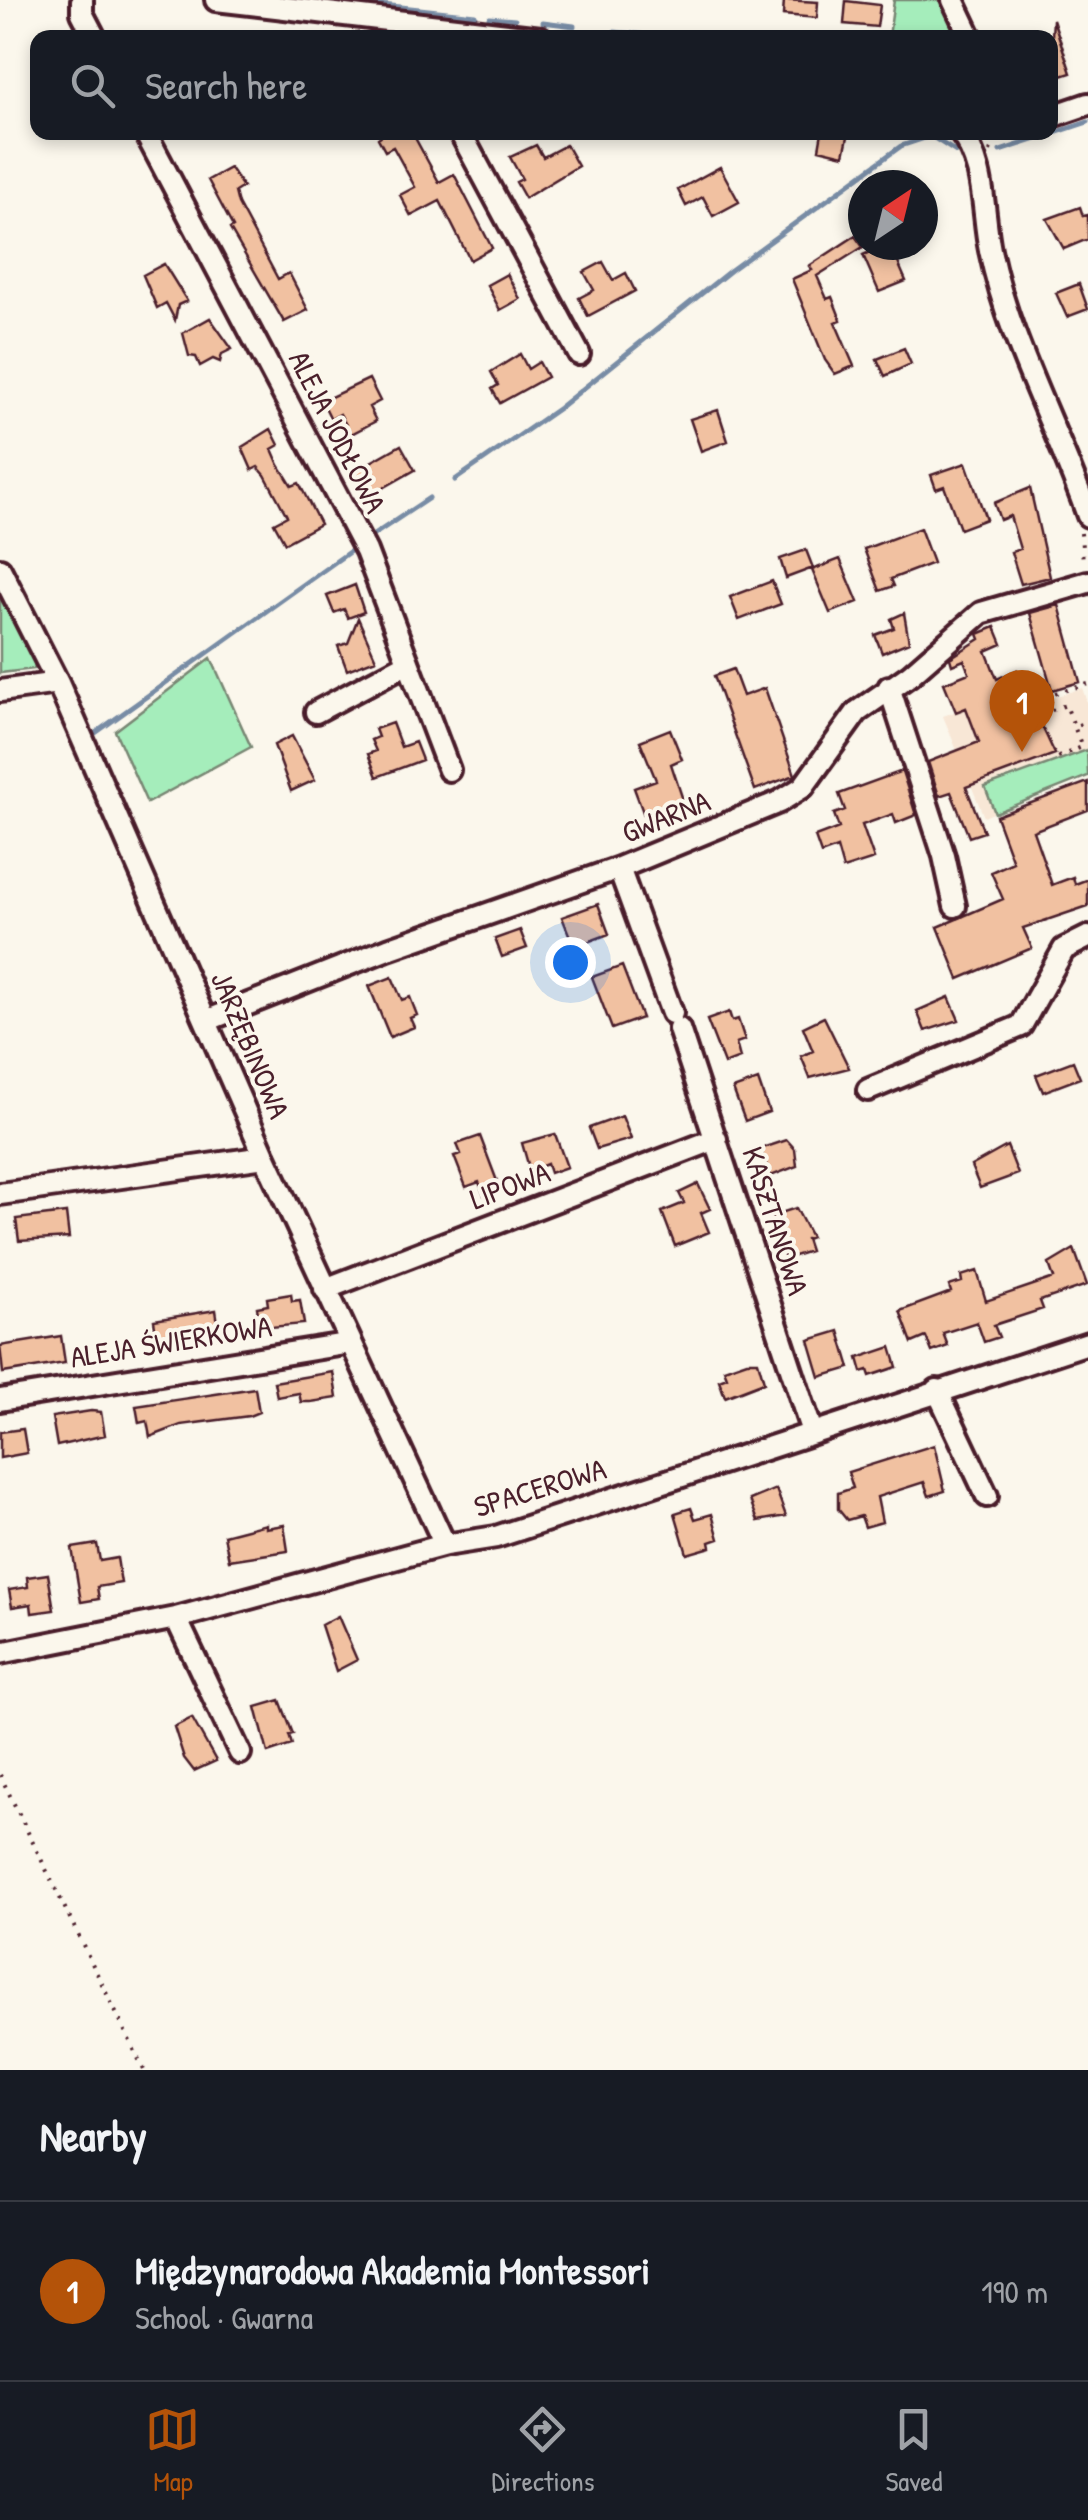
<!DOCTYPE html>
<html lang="en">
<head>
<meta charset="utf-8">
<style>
  :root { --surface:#171b24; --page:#242831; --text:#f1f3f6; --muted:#9ea1a6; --line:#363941; --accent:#b45309 }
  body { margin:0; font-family:"Patrick Hand",sans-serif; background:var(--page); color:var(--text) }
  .compass { position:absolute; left:848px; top:170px; width:90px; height:90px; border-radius:50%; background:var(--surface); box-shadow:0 5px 15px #0003; rotate:35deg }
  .you { position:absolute; left:570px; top:962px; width:35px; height:35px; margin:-25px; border:8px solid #fff; border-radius:50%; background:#1a73e8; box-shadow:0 0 0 15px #1a73e833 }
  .badge { display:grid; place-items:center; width:65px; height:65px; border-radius:50%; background:var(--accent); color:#fff; font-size:32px; font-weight:700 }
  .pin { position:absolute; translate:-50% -82px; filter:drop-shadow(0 2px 5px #0008) }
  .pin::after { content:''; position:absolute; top:52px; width:35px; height:30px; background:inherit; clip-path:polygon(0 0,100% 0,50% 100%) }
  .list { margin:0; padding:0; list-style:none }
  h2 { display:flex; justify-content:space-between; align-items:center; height:130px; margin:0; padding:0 40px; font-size:42px }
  h2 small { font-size:32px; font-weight:400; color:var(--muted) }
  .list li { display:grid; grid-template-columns:65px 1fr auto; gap:30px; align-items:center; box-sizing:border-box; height:180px; padding:0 40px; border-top:2px solid var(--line) }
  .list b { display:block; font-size:38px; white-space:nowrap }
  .list p { margin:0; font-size:32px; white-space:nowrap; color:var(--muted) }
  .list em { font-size:32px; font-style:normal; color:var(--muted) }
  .icon { flex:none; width:55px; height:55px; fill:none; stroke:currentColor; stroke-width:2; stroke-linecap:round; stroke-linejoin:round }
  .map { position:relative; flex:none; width:1088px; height:2070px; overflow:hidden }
  .search { position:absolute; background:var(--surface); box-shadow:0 5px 15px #0003; left:30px; right:30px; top:30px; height:110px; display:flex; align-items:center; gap:25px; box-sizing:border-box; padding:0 35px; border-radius:20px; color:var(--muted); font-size:38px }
  .sheet { height:310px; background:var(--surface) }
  nav { display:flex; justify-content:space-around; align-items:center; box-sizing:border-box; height:140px; border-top:2px solid var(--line); background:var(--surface); font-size:28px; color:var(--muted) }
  nav a { display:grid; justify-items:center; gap:5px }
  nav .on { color:var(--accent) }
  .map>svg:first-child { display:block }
</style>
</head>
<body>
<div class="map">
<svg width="1088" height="2070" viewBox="0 0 1088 2070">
  <rect width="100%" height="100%" fill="#fbf7ec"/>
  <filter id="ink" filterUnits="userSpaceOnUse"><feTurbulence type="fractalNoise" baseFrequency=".01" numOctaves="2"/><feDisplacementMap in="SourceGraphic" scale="20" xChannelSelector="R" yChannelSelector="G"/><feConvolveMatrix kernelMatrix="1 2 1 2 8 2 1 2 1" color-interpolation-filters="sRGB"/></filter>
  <g filter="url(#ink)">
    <path fill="#f8e7d6" d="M 1022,688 L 1045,700 L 1082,688 L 1088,705 L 1088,772 L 984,817 L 943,716 Z"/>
    <path fill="#a5edbb" stroke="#788673" stroke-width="2.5" d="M 894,0 L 939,0 L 958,37 L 889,37 Z
      M 0,593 L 34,662 L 35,669 L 0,673 Z
      M 211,658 L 251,747 L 147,803 L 115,731 Z
      M 1087,750 L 1088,776 L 995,813 L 985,787 Z"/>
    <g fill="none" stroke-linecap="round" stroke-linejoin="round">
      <path stroke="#788ca5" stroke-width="5" d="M 373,4 L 475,15
        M 489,17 L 515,19
        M 543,22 L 574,26
        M 614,32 L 649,35
        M 666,37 L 668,38
        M 1000,151 L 1088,122
        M 455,480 L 559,408 L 731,270 L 901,146 L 931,136 L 956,152
        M 366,540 L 429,498
        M 94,734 L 356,547"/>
    </g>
    <path fill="#f1c1a1" stroke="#4a1f2b" stroke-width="2.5" d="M 784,0 L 818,2 L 817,18 L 783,15 Z
      M 846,1 L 880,5 L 877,27 L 844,24 Z
      M 1053,19 L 1071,73 L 1055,78 L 1050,73 Z
      M 386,132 L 420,132 L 414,136 L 439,182 L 454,174 L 492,248 L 470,260 L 440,201 L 411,216 L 400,195 L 415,187 L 393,147 L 385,151 L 378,138 Z
      M 822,132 L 849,132 L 844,155 L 819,149 Z
      M 536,145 L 543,157 L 566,145 L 578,166 L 525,198 L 516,182 L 522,179 L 510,157 Z
      M 720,167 L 739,202 L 713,216 L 703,197 L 686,206 L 678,190 Z
      M 230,168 L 243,187 L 235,192 L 238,204 L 278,279 L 289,273 L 308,310 L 284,322 L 230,229 L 233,227 L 208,180 Z
      M 1080,207 L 1083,216 L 1088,215 L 1088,239 L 1064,249 L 1047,219 Z
      M 855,236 L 863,247 L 817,276 L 827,299 L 832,297 L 841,320 L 835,322 L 854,366 L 835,374 L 825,360 L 792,279 L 812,270 L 809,266 Z
      M 886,245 L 927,245 L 896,258 L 906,281 L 879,292 L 863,255 Z
      M 603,262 L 613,280 L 626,273 L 635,291 L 588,316 L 579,298 L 594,290 L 584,272 Z
      M 164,264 L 187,301 L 178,305 L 175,320 L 166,303 L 157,308 L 143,275 Z
      M 507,274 L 520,299 L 500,310 L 487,285 Z
      M 1079,284 L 1088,309 L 1067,317 L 1056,293 Z
      M 210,318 L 232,349 L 222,354 L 220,362 L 213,359 L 200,366 L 196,357 L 189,356 L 183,333 Z
      M 904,348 L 911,364 L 885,376 L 877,359 Z
      M 520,354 L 528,369 L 539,362 L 547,377 L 500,403 L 492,389 L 498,385 L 491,372 Z
      M 369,379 L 380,401 L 369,407 L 376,421 L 351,434 L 340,414 L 331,419 L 322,401 Z
      M 718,410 L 728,441 L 701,451 L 690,419 Z
      M 271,429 L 279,445 L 272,449 L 279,465 L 292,486 L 299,483 L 320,524 L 285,543 L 274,523 L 287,516 L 265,475 L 258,467 L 252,470 L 242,447 Z
      M 401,445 L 415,470 L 369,496 L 355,471 Z
      M 966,463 L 986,519 L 960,529 L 944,486 L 936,489 L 931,475 Z
      M 1030,488 L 1050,577 L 1021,584 L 1011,552 L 1020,549 L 1010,516 L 1000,520 L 994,503 Z
      M 920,528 L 933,563 L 891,579 L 894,586 L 880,591 L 864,549 Z
      M 806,550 L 813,568 L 786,578 L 780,559 Z
      M 840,559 L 858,602 L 830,613 L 812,570 Z
      M 772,581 L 781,604 L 739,620 L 730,597 Z
      M 355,585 L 364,612 L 348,618 L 344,609 L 334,613 L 327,596 Z
      M 1059,605 L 1080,682 L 1052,690 L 1030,613 Z
      M 904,613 L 909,642 L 882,653 L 875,635 L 894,628 L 891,619 Z
      M 358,618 L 376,659 L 347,670 L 338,646 L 348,643 Z
      M 995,627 L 1002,644 L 986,651 L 997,679 L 1017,670 L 1024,686 L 1008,693 L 1020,727 L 1039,720 L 1055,754 L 966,787 L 984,832 L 969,837 L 951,792 L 939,796 L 928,762 L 979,742 L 966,708 L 956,712 L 944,683 L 969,673 L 964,660 L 952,665 L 950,658 L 980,639 L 978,634 Z
      M 733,669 L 743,696 L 765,688 L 795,775 L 755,790 L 714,676 Z
      M 392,723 L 401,747 L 415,742 L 422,760 L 377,777 L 368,754 L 376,751 L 371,740 L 378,737 L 375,729 Z
      M 670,729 L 682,759 L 671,764 L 683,800 L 644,815 L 634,788 L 656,780 L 640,741 Z
      M 292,736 L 315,780 L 291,791 L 274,745 Z
      M 902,771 L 916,815 L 896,823 L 893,814 L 862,825 L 874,859 L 843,869 L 837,848 L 821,854 L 815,837 L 839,828 L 834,814 L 845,810 L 839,794 Z
      M 1088,782 L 1088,810 L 1033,831 L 1052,885 L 1073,877 L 1075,884 L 1088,879 L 1088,906 L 1023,928 L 1032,948 L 959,979 L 938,927 L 1003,899 L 991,872 L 1013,862 L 996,816 Z
      M 598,904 L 609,934 L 574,947 L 562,917 Z
      M 520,930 L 527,948 L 502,957 L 495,939 Z
      M 622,966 L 642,1018 L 612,1029 L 592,977 Z
      M 392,977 L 402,1000 L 410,997 L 417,1015 L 410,1018 L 414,1027 L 390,1037 L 369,986 Z
      M 949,997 L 959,1020 L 925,1031 L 917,1011 Z
      M 729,1012 L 732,1021 L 738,1019 L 745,1040 L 736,1043 L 740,1058 L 724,1064 L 707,1020 Z
      M 824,1017 L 849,1068 L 810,1078 L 801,1056 L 813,1051 L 803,1027 Z
      M 1073,1061 L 1080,1078 L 1043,1092 L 1036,1075 Z
      M 758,1080 L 769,1112 L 745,1121 L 733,1089 Z
      M 622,1116 L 631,1139 L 597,1149 L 589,1128 Z
      M 555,1134 L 567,1167 L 550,1173 L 547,1164 L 530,1171 L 522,1143 Z
      M 480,1136 L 500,1189 L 484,1195 L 479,1182 L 466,1187 L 454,1156 L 461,1154 L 457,1144 Z
      M 787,1140 L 795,1149 L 797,1166 L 771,1176 L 760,1149 Z
      M 1007,1146 L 1018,1174 L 980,1188 L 971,1166 Z
      M 698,1184 L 710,1209 L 701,1213 L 709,1232 L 675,1246 L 662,1212 L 684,1203 L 679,1193 Z
      M 796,1208 L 811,1237 L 806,1239 L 810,1251 L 785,1259 L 771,1216 Z
      M 66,1213 L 69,1238 L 19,1241 L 16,1219 Z
      M 1074,1249 L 1087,1285 L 1040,1301 L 1043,1309 L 994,1325 L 999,1337 L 984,1342 L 977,1322 L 943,1333 L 948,1346 L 932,1352 L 926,1337 L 912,1343 L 900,1311 L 951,1292 L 949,1286 L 962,1282 L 961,1276 L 977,1271 L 986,1301 L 1054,1278 L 1049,1264 Z
      M 291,1294 L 292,1301 L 300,1300 L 304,1324 L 260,1328 L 257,1307 L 268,1305 L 267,1298 Z
      M 216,1310 L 220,1337 L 158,1347 L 154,1320 Z
      M 839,1331 L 850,1368 L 820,1377 L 809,1340 Z
      M 61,1336 L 65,1363 L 3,1373 L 0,1346 Z
      M 891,1347 L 897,1367 L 870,1376 L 868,1370 L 862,1372 L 858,1358 Z
      M 747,1361 L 758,1361 L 764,1382 L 725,1397 L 719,1380 L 727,1377 L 724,1369 Z
      M 333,1372 L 337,1398 L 311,1402 L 301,1402 L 299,1393 L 277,1397 L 274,1382 Z
      M 255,1388 L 259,1412 L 249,1416 L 181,1425 L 150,1437 L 147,1421 L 139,1423 L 136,1406 Z
      M 91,1411 L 101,1412 L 105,1435 L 57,1446 L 52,1417 Z
      M 23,1429 L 27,1453 L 0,1458 L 0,1432 Z
      M 934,1445 L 945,1491 L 929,1496 L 924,1482 L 877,1497 L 882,1522 L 865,1527 L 861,1516 L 847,1520 L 838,1509 L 838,1493 L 853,1488 L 848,1472 Z
      M 776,1489 L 786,1516 L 758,1521 L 750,1500 Z
      M 691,1508 L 695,1519 L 712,1514 L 719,1539 L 710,1542 L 711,1547 L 687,1554 L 675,1513 Z
      M 266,1524 L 266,1528 L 284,1525 L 288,1551 L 229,1560 L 224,1535 Z
      M 97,1544 L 100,1561 L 117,1558 L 121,1583 L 97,1587 L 99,1599 L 81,1602 L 72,1548 Z
      M 48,1574 L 54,1610 L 32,1613 L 31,1604 L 12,1607 L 9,1590 L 28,1587 L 27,1577 Z
      M 338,1616 L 357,1660 L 336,1671 L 321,1625 Z
      M 280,1700 L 293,1734 L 289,1735 L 292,1745 L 268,1753 L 256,1707 Z
      M 192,1718 L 216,1761 L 194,1771 L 184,1758 L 174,1727 Z"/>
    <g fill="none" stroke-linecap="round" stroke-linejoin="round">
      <g stroke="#4a1f2b" stroke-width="28">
        <path id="minor" d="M 82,0 L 82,13 L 95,38
          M 216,0 L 541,38
          M 953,0 L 971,38
          M 1050,117 L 1088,104
          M 145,132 L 366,551 L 449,770
          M 460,132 L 579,354
          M 960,132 C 986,165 982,210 990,250 C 1009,342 1057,427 1088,516
          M 0,569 L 58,683 L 265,1157 L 445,1545
          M 889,687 L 944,856 L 955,906
          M 0,691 L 58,683
          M 316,712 L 408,663
          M 619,868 L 672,1013
          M 208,1020 L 388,949 L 619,868 L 779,802 L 803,787 L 857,712 L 910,675 L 981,613 L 1088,582
          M 679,1029 L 812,1432
          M 868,1090 L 1021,1026 L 1064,949 L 1088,937
          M 0,1194 L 265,1157
          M 325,1289 L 716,1139
          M 937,1390 L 987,1496
          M 0,1400 L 351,1343
          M 176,1618 L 240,1753
          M 0,1653 L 176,1618 L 445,1545 L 496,1537 L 1088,1343"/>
      </g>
      <path stroke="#4a1f2b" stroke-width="4" stroke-dasharray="2.5 8" stroke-linecap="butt" d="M 990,152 L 996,132
        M 1081,533 L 1083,563
        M 1045,696 L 1088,684
        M 1020,708 L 1024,720 L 1066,705 L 1074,726 L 1088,722
        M 1058,757 L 1082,747 L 1074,726
        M 0,1775 L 144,2070"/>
      <use href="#minor" stroke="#fbf7ec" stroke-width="20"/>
    </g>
  </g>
  <g text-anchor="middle" stroke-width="8" stroke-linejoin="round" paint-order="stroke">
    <g font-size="30" fill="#4a1f2b" stroke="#fbf7ec">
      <text transform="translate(337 432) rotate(63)" y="10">ALEJA JODŁOWA</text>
      <text transform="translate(666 817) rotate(-22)" y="10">GWARNA</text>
      <text transform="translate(250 1045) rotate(67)" y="10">JARZĘBINOWA</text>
      <text transform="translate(510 1186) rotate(-21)" y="10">LIPOWA</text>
      <text transform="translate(775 1221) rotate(72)" y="10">KASZTANOWA</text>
      <text transform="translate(171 1342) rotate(-9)" y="10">ALEJA ŚWIERKOWA</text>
      <text transform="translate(540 1488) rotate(-17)" y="10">SPACEROWA</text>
    </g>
  </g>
</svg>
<svg class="compass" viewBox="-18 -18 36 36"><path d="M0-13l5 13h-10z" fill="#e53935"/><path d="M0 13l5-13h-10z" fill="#9ea1a6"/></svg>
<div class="you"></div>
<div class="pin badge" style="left:1022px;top:752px">1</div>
<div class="search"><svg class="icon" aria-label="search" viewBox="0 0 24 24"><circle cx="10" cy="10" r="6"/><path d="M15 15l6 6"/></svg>Search here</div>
</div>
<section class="sheet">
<h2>Nearby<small></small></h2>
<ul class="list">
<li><span class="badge">1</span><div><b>Międzynarodowa Akademia Montessori</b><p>School · Gwarna</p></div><em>190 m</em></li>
</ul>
</section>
<nav>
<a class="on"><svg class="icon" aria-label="map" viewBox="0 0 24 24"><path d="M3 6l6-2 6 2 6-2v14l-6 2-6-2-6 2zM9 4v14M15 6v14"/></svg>Map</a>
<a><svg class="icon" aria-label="directions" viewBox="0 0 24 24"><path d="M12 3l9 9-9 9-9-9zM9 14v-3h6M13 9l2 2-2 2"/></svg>Directions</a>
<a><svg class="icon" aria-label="saved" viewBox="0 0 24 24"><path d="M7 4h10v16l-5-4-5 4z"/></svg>Saved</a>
</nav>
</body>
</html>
